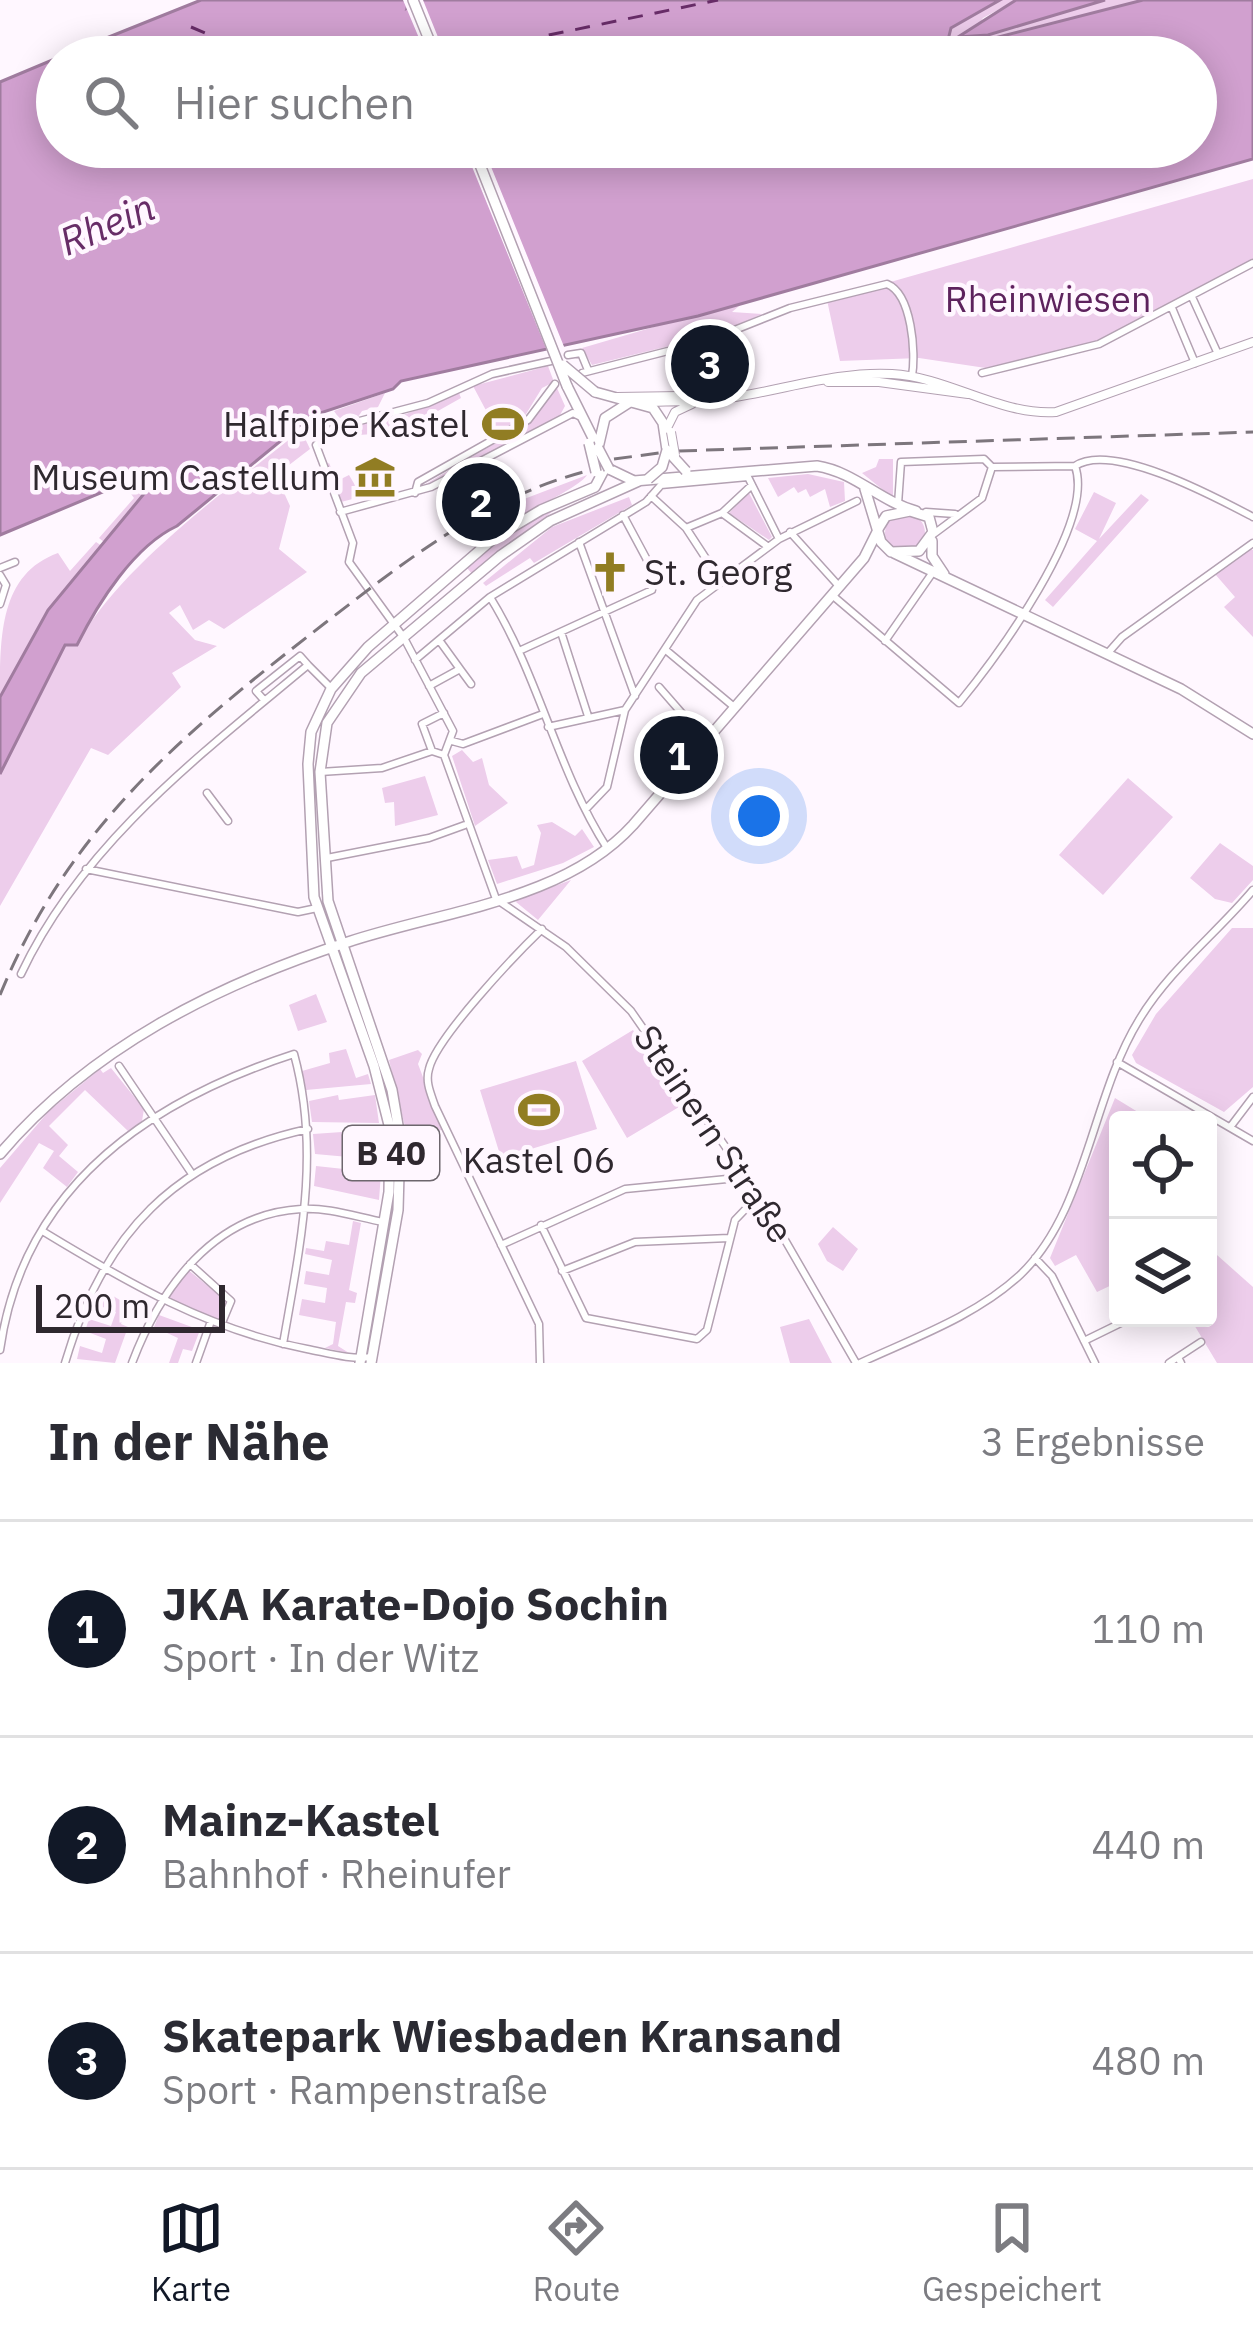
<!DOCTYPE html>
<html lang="de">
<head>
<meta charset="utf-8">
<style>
  :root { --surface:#fff; --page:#f7f7f7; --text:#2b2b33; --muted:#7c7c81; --line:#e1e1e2; --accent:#111827 }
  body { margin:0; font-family:"IBM Plex Sans",sans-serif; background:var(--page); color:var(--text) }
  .controls { position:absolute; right:36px; bottom:36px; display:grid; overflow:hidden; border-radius:12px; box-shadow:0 6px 30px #0003 }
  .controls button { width:108px; height:108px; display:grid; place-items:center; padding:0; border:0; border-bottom:3px solid var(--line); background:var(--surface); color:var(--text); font:60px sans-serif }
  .scale { position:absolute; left:36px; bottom:30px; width:189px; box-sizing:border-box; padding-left:12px; border:6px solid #2f282f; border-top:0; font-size:33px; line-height:42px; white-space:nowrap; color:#2f282f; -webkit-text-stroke:9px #fff7ff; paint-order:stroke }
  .you { position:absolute; left:759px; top:816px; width:42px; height:42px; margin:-30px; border:9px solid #fff; border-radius:50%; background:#1a73e8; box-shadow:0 0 0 18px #1a73e833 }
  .badge { display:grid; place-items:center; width:78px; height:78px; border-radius:50%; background:var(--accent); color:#fff; font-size:39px; font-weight:700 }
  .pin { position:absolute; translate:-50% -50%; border:6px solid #fff; box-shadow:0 3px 12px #0006 }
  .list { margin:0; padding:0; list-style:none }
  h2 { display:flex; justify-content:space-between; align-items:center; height:156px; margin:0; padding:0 48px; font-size:51px }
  h2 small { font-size:39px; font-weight:400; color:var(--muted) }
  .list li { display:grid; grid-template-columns:78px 1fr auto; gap:36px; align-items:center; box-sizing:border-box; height:216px; padding:0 48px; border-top:3px solid var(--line) }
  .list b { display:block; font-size:45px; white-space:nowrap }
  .list p { margin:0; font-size:39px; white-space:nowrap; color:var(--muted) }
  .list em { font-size:39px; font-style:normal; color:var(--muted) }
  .icon { flex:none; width:66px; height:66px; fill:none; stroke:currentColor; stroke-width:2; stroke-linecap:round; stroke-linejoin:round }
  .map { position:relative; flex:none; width:1253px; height:1363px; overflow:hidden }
  .search { position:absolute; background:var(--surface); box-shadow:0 6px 30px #0003; left:36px; right:36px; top:36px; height:132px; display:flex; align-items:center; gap:30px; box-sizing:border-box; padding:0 42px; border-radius:66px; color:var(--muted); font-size:45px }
  .sheet { height:804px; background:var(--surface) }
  nav { display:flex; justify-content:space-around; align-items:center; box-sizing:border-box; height:168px; border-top:3px solid var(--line); background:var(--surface); font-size:33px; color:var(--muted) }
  nav a { display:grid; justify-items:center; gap:6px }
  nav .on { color:var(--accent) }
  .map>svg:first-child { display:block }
</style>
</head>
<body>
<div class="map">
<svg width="1253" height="1363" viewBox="0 0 1253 1363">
  <rect width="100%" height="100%" fill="#fff7ff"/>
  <path fill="#edcdeb" d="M 1000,0 L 1016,0 L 983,18 L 970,37 L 1105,0 L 1143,0 L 979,45 L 947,45 L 951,28 Z
    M 1253,179 L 1253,263 L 1099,344 L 999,370 L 919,358 L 840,361 L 827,300 Z
    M 746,300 L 732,312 L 762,314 L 718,334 L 592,365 L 582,348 Z
    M 724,349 L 725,371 L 692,373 L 693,351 Z
    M 548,366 L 554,382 L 542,388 L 523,419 L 498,433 L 473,386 Z
    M 557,388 L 565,406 L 559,417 L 419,488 L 531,422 Z
    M 385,393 L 378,407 L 362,411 L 358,417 L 341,421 L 334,411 Z
    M 459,393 L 461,398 L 413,425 L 403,421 L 403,432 L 344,436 L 343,429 L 406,414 Z
    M 301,430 L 310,449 L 276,475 L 290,506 L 279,549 L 307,572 L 224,629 L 209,620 L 193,630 L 180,605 L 169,613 L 195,640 L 217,646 L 172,673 L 181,687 L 108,755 L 91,748 L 0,906 L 0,773 L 65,644 L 77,645 C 118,567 231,487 301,430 Z
    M 879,459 L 893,459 L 893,498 L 862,473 L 876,467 Z
    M 329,463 L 337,481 L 349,475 L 359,492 L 395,488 L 341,502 L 325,465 Z
    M 149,473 L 156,482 L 105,543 L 99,538 L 134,498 L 125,485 Z
    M 808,474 L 844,482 L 845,501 L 830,507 L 825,489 L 810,497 L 806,489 L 798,493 L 794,487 L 778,497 L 768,478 Z
    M 587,475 C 581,488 493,528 471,546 L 467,542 L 479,533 L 475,526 L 511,504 Z
    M 1094,492 L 1116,503 L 1099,539 L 1141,494 L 1149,500 L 1053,607 L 1045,600 L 1097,541 L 1075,529 Z
    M 749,493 L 772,537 L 769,540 L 729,513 Z
    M 629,497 L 632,505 L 534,563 L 530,558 L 486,586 L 483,583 L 552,527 Z
    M 558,507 L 473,575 L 467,568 L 506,534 Z
    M885 533a20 20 0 1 1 40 0a20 20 0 1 1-40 0Z
    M 96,542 L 102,546 L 48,610 L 0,697 C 0,635 0,574 58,553 L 70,571 Z
    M 1251,549 L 1253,550 L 1253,637 L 1224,607 L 1235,597 L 1215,574 Z
    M 462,750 L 473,762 L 482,758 L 489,785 L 508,803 L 475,826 L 452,756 Z
    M 425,776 L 438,815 L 395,826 L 394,802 L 385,803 L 382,788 Z
    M 1128,778 L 1173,817 L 1103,895 L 1059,855 Z
    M 552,822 L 575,836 L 582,829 L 594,847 L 563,863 L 497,884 L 488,860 L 517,856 L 522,869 L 534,865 L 541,833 L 537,825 Z
    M 1220,843 L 1253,866 L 1253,880 L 1232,903 L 1215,899 L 1190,878 Z
    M 571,880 L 538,920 L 516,902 L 517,900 Z
    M 1232,928 L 1253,928 L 1253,1087 L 1224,1112 L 1136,1063 L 1132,1055 L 1156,1014 Z
    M 316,994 L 327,1022 L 298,1031 L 289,1005 Z
    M 633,1030 L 679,1107 L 627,1138 L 582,1061 Z
    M 346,1049 L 356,1078 L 368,1074 L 371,1084 L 306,1090 L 302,1071 L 330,1063 L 329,1053 Z
    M 418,1050 L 422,1054 L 418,1064 L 443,1130 L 406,1131 L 389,1060 Z
    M 576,1061 L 597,1129 L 501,1158 L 480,1090 Z
    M 111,1068 L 144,1109 L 142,1121 L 128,1131 L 85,1090 L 49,1126 L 68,1145 L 59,1156 L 78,1172 L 67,1187 L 43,1168 L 54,1151 L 39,1143 L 0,1203 L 0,1168 L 49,1111 L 100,1069 L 103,1073 Z
    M 338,1095 L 339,1100 L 375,1095 L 379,1123 L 312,1122 L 309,1101 Z
    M 1115,1098 L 1151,1120 L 1118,1120 L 1118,1282 L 1097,1292 L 1076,1255 L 1055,1266 L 1050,1258 Z
    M 342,1132 L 382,1134 L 382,1160 L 315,1154 L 313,1134 Z
    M 316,1166 L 381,1173 L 379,1200 L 314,1186 Z
    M 353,1221 L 361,1223 L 349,1290 L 357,1293 L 355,1303 L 346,1302 L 338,1346 L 349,1353 L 325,1348 L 333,1344 L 336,1322 L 299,1315 L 302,1299 L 325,1303 L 327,1288 L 304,1284 L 306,1271 L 329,1275 L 332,1260 L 305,1254 L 306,1248 L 324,1251 L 326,1241 L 349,1245 Z
    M 833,1227 L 858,1249 L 843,1271 L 827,1261 L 818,1244 Z
    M 1208,1247 L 1253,1287 L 1253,1363 L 1217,1363 L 1190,1318 L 1208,1318 Z
    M 187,1269 L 230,1304 L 219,1321 L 166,1302 Z
    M 103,1290 L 130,1306 L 135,1298 L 144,1302 L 137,1318 L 125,1315 L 121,1324 L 128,1327 L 115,1363 L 77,1359 L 80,1346 L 102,1353 L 106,1339 L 85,1331 L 89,1319 L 111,1326 L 116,1312 L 95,1304 Z
    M 159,1315 L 200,1330 L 192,1351 L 183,1349 L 178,1363 L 169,1363 L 178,1338 L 154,1327 Z
    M 809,1319 L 832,1363 L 790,1363 L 780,1327 Z"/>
  <path fill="#d1a0cf" stroke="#a07c9f" stroke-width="3" d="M 201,0 L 409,0 L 407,8 L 422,0 L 1000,0 L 951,28 L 947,44 L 959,47 L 1143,0 L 1253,0 L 1253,159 L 698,316 L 401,381 L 393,389 L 311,416 L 177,526 C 134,546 98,603 77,645 L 65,645 L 0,774 L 0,697 L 48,610 L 157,478 L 148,473 L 0,535 L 0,82 L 57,58 L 57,147 L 1196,147 L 1196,57 L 59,57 Z
    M 1016,0 L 1105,0 L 988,35 L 958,37 Z"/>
  <path fill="#fff7ff" d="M 403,0 L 423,0 L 446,57 L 427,57 Z
    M 464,147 L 483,147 L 567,354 L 550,358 Z"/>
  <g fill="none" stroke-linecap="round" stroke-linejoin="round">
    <path stroke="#672c67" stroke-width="3" stroke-dasharray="15 12" stroke-linecap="butt" d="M 191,27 L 261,57
      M 443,57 L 718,0"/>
    <g stroke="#b3a1b2" stroke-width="9">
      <path id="street" d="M 1192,297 L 1218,354
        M 1172,308 L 1195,363
        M 568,355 L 581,353 L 588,370
        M 582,373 L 707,341 L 790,308 L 887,284 C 912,294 916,353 912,376
        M 982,373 L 1099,344 L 1253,263
        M 1075,466 C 1112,441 1217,498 1253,517
        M 415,493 L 418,482 L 528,420 L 555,384
        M 651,496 L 686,528 L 722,513 L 752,485
        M 898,504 L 901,462 L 984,459 L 992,467 L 1075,466
        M 340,512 L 431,487 L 573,413 L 579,416
        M 926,512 L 955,514
        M 722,513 L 767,546
        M 686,528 L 720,580
        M 790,532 L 837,584
        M 935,533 L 982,498 L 992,467
        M 579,542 L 635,696
        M 0,568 L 15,562
        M 0,575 L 6,585 L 0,604
        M 832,595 L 959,703 C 995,659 1096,524 1075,466
        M 490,597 C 539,676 557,770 607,848
        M 561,632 L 588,716
        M 885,641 L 933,572
        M 519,651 L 652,590 L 653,571 L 623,515
        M 667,651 L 733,706
        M 1107,654 L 1122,637 L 1253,543
        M 415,660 L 490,597 L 646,502 L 661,485 L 748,477 L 779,539
        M 460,669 L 471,684
        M 429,686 L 460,669 L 439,640
        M 659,687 L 693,726
        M 264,700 L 256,691 L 300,656 L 308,665
        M 548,727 L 625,710 L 697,600 L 779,539 L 857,501
        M 452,741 L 463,744 L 543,714
        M 432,751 L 422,724 L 444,713
        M 444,755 L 496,899 L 566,947 L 631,1011 L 759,1195 L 856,1363
        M 444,755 L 453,731 L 404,638 L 349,562 L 353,543 L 316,445 L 333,428 L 428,403 L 492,374 L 551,361
        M 320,772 L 382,768 L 432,751 L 444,755
        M 207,793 L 228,821
        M 586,809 L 607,787 L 625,710
        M 327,858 L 429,838 L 465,825
        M 86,869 L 298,912 L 317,908
        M 21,974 C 82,844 200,755 308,665 L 331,688
        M 1117,1062 L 1253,1141
        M 119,1066 L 192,1174
        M 1231,1126 L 1253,1097
        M 541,1225 L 586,1318 L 697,1339 L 707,1330 L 735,1220 L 759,1195
        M 44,1232 C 128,1283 209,1330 307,1349 C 328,1353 350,1360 372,1357
        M 501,1245 L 625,1189 L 727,1179 L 742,1169
        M 1035,1258 L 1052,1276 L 1095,1363
        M 190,1264 L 231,1301 L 221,1325
        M 562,1271 L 635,1242 L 729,1238
        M 1084,1341 L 1131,1318
        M 0,1350 C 23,1186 149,1101 294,1054 C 321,1153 300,1246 283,1344
        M 1178,1357 L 1201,1342
        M 65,1363 C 103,1234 175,1158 308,1129
        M 132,1363 C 160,1289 213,1214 301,1209 C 327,1207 357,1217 383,1222
        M 196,1363 L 211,1321
        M 540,1363 L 539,1324 L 435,1106 C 431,1094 425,1082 429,1069 C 436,1038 516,954 542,929
        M 860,1363 C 914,1338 976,1316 1020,1275 C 1087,1211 1091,1098 1139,1020 C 1169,970 1216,934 1253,890
        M 1169,1363 L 1178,1357 L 1181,1363"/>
    </g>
    <g stroke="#b3a1b2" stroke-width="10">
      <path id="secondary" d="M 828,382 L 879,382 L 968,394
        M 617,397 L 680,396
        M 642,402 C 673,401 705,402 735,397 C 787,389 839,371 892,374 C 948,377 1001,416 1056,412 L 1253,342
        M 666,430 L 675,412 L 692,404"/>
    </g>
    <g stroke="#b3a1b2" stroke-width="12">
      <path id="primary" d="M 413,0 L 436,57
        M 567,386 L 598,448
        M 595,392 L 653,408 L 663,423 L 667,450
        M 598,448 L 605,418 L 630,402
        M 609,469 L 634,481 L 817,466 C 855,472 879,501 916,511
        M 865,489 L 881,542 L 891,552 L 919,551 L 933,532 L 929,517 L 910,511 L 886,516 L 878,529
        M 932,541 L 932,556 L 944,574
        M 894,553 L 1181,689 L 1253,734
        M 0,1154 C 90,1048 216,985 348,942 C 441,911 564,901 633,825 L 864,558 L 878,530
        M 360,1363 L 389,1192 L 390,1129 L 374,1066 L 314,897 L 308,764 L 311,732 L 331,689 L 368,647 L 494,538 L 541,510 L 595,487 L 604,470
        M 371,1363 L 398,1210 L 400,1137 L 392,1090 L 328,901 L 320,772 L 327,723 L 361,673 L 500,556 L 550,521 L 639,481"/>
    </g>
    <use href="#street" stroke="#fff" stroke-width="6"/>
    <use href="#secondary" stroke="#fff" stroke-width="8"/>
    <use href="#primary" stroke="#fff" stroke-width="9"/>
    <path stroke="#7d767d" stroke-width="3" stroke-dasharray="18 9" stroke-linecap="butt" d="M 679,451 L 1253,432
      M 614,459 L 659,453
      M 0,995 C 69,826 186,731 325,623 C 408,559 487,496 591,470"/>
    <g stroke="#b3a1b2" stroke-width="10" stroke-linecap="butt">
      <path id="secondary-bridge" d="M 671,432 L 675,455"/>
    </g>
    <g stroke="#b3a1b2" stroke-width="12" stroke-linecap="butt">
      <path id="primary-bridge" d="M 473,147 L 567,386
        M 563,365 L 595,392
        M 589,443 L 596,472
        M 598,448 L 609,469
        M 667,450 L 686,471
        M 648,479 L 662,467 L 667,450"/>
    </g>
    <use href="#secondary-bridge" stroke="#fff" stroke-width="8"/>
    <use href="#primary-bridge" stroke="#fff" stroke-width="9"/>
  </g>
  <defs>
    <g id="stadium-bare" transform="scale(3.24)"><path d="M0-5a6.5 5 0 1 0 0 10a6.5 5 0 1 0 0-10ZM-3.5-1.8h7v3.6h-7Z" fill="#917d23" stroke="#fff7ff" stroke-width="2.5" paint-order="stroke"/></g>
    <g id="museum-bare" transform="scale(3.24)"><path d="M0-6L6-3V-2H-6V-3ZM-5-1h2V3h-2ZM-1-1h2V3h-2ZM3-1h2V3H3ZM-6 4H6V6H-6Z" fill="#917d23" stroke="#fff7ff" stroke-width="2.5" paint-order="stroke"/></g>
    <g id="church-bare" transform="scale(3.24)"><path d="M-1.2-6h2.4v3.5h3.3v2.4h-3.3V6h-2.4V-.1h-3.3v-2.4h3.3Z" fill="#917d23" stroke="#fff7ff" stroke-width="2.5" paint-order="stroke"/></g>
  </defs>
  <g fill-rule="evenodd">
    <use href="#stadium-bare" x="503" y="424"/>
    <use href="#museum-bare" x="375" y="477"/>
    <use href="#church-bare" x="610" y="572"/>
    <use href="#stadium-bare" x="539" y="1110"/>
  </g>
  <g text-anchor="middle" stroke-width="9" stroke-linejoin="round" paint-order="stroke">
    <rect fill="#fff7ff" stroke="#6d666d" stroke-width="3" x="343" y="1126" width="96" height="54" rx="9"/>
    <g font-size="33" font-weight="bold" fill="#2f282f">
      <text x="391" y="1165">B 40</text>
    </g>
    <g font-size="36" fill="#5d225d" stroke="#fff7ff">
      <text x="1048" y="312">Rheinwiesen</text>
    </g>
    <g font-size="36" fill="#2f282f" stroke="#fff7ff" text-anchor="end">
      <text x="469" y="437">Halfpipe Kastel</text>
      <text x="341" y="490">Museum Castellum</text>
      <text x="644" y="585" text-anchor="start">St. Georg</text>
      <text x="539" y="1173" text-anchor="middle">Kastel 06</text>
    </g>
    <g font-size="36" fill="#2f282f" stroke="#fff7ff">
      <text transform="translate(714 1134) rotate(56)" y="13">Steinern Straße</text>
    </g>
    <g font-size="39" font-style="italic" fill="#672c67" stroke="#fff7ff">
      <text transform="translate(107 224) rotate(-23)" y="14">Rhein</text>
    </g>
  </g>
</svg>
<div class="controls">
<button><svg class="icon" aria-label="locate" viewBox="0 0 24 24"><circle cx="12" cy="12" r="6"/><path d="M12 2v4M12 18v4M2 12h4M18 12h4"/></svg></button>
<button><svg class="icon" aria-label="layers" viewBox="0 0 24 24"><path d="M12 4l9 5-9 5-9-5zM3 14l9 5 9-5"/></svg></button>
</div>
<div class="scale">200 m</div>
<div class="you"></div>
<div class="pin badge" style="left:679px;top:755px">1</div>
<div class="pin badge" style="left:481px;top:502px">2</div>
<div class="pin badge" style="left:710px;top:364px">3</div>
<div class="search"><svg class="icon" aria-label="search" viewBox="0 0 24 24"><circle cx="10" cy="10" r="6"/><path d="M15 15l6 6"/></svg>Hier suchen</div>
</div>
<section class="sheet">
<h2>In der Nähe<small>3 Ergebnisse</small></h2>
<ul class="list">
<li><span class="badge">1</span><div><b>JKA Karate-Dojo Sochin</b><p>Sport · In der Witz</p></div><em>110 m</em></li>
<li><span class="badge">2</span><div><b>Mainz-Kastel</b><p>Bahnhof · Rheinufer</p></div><em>440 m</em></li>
<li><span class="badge">3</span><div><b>Skatepark Wiesbaden Kransand</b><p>Sport · Rampenstraße</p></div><em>480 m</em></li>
</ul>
</section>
<nav>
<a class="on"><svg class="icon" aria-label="map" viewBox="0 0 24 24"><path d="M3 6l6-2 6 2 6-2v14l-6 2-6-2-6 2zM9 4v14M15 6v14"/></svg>Karte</a>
<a><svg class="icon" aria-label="directions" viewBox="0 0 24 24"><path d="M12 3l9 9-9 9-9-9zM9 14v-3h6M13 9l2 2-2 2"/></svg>Route</a>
<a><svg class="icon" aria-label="saved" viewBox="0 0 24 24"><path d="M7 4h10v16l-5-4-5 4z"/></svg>Gespeichert</a>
</nav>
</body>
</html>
